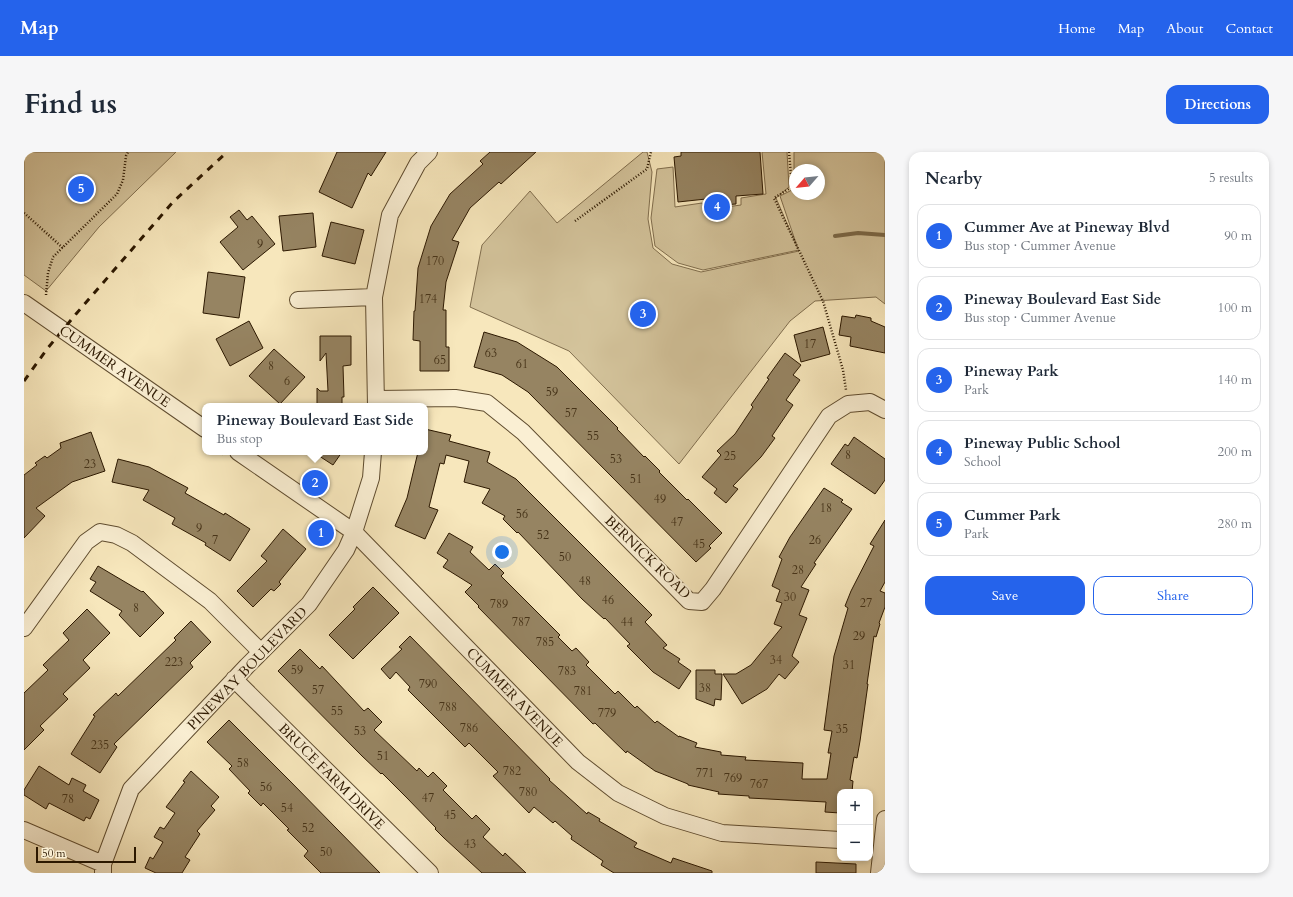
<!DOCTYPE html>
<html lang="en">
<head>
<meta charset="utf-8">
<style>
  :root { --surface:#fff; --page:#f6f6f7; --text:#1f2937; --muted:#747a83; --line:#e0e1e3; --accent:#2563eb }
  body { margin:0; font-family:Cardo,serif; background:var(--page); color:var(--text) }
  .controls { position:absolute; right:12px; bottom:12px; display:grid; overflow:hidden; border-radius:8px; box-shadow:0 2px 6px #0003 }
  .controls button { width:36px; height:36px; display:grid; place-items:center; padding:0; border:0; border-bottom:1px solid var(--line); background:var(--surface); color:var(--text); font:20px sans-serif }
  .compass { position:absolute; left:765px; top:12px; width:36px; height:36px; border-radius:50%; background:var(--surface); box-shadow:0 2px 6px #0003; rotate:242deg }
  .scale { position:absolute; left:12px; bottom:10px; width:100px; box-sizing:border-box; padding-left:4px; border:2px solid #2c1800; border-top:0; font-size:11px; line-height:14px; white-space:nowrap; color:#2c1800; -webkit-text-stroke:3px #faefd3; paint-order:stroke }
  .you { position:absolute; left:478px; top:400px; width:14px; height:14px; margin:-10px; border:3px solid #fff; border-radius:50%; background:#1a73e8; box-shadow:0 0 0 6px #1a73e833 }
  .badge { display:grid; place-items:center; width:26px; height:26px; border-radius:50%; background:var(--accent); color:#fff; font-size:13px; font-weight:700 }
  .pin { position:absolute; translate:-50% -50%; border:2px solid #fff; box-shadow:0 1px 4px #0006 }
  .popup { position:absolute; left:178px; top:251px; width:226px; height:52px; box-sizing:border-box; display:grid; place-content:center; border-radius:8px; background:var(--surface); filter:drop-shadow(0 1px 3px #0005); font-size:13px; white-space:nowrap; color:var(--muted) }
  .popup b { font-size:15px; color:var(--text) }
  .popup::after { content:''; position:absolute; left:50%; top:100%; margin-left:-8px; border:8px solid transparent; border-top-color:var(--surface) }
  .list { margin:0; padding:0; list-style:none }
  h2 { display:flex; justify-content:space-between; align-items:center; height:52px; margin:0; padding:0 16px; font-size:17px }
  h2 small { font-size:13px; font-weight:400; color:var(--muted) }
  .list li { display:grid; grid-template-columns:26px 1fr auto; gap:12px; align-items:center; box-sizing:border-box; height:64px; margin:0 8px 8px; padding:0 8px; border:1px solid var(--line); border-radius:12px }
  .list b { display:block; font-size:15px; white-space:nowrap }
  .list p { margin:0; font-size:13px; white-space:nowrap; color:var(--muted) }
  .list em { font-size:13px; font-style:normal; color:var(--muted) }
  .actions { display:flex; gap:8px; padding:12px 16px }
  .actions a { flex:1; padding:9px 0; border:1px solid var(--accent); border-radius:12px; text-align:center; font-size:14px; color:var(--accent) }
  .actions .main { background:var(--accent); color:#fff }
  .map { position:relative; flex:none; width:861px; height:721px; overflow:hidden; border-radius:12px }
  header { display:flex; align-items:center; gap:24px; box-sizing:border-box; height:56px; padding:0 20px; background:var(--accent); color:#fff }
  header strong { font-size:19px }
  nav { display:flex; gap:22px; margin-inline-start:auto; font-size:14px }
  .intro { display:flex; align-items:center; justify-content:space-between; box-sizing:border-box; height:96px; padding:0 24px }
  h1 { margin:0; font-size:28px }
  .button { padding:10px 18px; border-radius:12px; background:var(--accent); color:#fff; font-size:14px; font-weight:700 }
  main { display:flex; gap:24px; padding:0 24px }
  aside { flex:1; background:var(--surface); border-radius:12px; box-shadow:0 2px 6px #0003 }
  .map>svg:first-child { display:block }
</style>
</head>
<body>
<header>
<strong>Map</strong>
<nav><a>Home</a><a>Map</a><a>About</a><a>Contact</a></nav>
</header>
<div class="intro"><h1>Find us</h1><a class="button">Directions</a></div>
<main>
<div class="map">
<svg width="861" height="721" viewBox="0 0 861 721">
  <rect width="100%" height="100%" fill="#f7e7bc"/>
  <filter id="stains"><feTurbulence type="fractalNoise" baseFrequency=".005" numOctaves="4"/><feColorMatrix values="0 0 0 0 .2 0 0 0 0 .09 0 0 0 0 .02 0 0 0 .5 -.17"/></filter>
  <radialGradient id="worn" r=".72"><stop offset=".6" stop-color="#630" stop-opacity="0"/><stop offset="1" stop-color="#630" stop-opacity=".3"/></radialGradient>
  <path fill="#d4c49c" stroke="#806e4e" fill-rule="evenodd" d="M 0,0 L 152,0 L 75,75 L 22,139 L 0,123 Z
    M 619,0 L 623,0 L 628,20 L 624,67 L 629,96 L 648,112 L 677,120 L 775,99 L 775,98 L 679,118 L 654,111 L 631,94 L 627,66 L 633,17 L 649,15 L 651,55 L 678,51 L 680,58 L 717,53 L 717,46 L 742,42 L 738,0 L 763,0 L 765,35 L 752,46 L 774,97 L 756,44 L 770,37 L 770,0 L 861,0 L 861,152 L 852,145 L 791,149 L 766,169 L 655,312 L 545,199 L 446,155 L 458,93 L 506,39 L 533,71 ZM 771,18 L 795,18 L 795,42 L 771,42 Z"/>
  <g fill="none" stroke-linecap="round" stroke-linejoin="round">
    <path stroke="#7c6a4a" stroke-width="4" d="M 811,84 L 834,81 L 861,83"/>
  </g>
  <path fill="#968462" stroke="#2c1800" d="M 313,0 L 362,0 L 347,24 L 344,21 L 328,56 L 295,40 Z
    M 466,0 L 512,0 L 477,32 L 475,30 L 446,56 L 428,88 L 435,90 L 422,130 L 419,158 L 422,158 L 422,195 L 425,195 L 425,219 L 396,219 L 396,189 L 389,188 L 390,159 L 391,159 L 394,116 L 407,74 L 426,42 L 459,12 L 456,9 Z
    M 657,0 L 736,0 L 739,42 L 712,44 L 712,52 L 682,54 L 682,47 L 654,50 L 650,5 L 657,4 Z
    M 215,58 L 223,68 L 228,64 L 251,92 L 219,118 L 196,90 L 214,75 L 206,65 Z
    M 289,61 L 292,95 L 259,99 L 255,64 Z
    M 307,70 L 340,78 L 331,112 L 298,104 Z
    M 184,120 L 221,125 L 215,166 L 179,161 Z
    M 832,163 L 847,166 L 847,169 L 861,175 L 861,201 L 826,194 L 827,185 L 815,183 L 818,164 L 831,166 Z
    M 225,169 L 239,196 L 206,214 L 192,187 Z
    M 799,175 L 806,202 L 777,210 L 770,183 Z
    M 460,180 L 493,190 L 533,215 L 594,276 L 593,277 L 620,305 L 621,304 L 636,319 L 635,320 L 663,348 L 664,347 L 698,381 L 685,394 L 687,396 L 672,410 L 504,240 L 478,223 L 450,215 Z
    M 296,184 L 327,184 L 327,213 L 319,214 L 320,245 L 318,245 L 318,254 L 293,254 L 293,236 L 296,239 L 304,239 L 302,201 L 296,209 Z
    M 250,197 L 281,225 L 256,252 L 225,224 Z
    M 761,201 L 777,213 L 769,223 L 776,228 L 762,248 L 769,253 L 748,284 L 751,286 L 737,305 L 709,334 L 714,337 L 702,351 L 690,341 L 693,337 L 678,325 L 697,303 L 693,299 L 711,282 L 729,255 L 727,253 L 745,227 L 743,226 Z
    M 401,277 L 427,283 L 425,289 L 466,300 L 463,310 L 492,327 L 628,463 L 621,470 L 643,493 L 639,496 L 656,507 L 654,510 L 667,519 L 655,537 L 629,520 L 603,494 L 606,492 L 581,466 L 580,467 L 558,447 L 494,380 L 493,381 L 479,367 L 481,364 L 458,351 L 466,337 L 440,330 L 445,309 L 422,303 L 420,312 L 416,311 L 405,355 L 414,358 L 401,387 L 371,374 L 383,346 L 394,300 L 401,300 Z
    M 67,280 L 81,319 L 48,330 L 12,356 L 21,364 L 0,386 L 0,323 L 13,313 L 11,311 L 21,304 L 23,306 L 37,296 L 36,291 Z
    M 830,285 L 861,307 L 861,328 L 851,342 L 807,312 L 821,292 L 824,294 Z
    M 289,300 L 318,300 L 309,313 Z
    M 94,307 L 125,315 L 164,336 L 161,341 L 200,363 L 201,361 L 226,377 L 206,409 L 181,393 L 182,391 L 148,372 L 151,366 L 119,348 L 125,338 L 88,330 Z
    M 800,336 L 819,348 L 817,350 L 828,357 L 790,411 L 792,412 L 777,435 L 785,438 L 775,463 L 783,466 L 768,504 L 775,510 L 761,527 L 755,522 L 743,537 L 718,552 L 699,522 L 712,522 L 727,513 L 758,475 L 750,472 L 758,451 L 752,449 L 756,438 L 748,434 L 758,407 L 755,405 L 766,385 Z
    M 861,368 L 861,430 L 856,439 L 861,441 L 861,455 L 855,471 L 856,472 L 852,485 L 850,484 L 843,532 L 844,532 L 836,589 L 833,606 L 830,605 L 826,628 L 829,629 L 828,640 L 816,640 L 816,661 L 801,660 L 802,650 L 725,646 L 725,644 L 694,642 L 695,640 L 664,633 L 664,632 L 631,619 L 603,599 L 602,601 L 571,571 L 569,572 L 454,455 L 455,454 L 441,440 L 448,433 L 419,415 L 424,408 L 413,401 L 425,381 L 449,395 L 446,400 L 465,418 L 471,412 L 480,421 L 477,424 L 536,483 L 534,485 L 548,499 L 552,496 L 565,510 L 562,513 L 591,542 L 594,539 L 611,556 L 613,554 L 631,571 L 633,569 L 655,585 L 655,584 L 673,591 L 671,595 L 697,600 L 697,603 L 722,605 L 721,608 L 779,611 L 778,627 L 803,627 L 807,601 L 804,601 L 808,579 L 800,578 L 810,504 L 824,456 L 821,454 L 827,439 L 850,394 L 846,392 Z
    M 259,377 L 282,397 L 255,430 L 257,432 L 250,439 L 247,437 L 229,455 L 213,439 L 243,409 L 237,404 Z
    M 74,414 L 118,440 L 119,439 L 140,461 L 116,485 L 95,463 L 98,459 L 66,439 L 72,430 L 66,427 Z
    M 349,435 L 375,461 L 329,507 L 305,483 L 331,457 L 329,455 Z
    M 63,457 L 86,481 L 59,508 L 66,516 L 39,542 L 44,547 L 16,574 L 20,578 L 0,598 L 0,541 L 24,518 L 19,513 L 45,488 L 39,481 Z
    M 167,469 L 187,490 L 166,511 L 169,515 L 90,592 L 93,595 L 76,621 L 47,602 L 71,564 L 69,563 L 92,541 L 94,544 L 152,488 L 150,486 Z
    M 386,484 L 526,627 L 525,628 L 563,662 L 564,660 L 576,667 L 575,669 L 613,691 L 610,695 L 647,711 L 649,706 L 688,719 L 688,721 L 590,721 L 577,713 L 579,709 L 547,687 L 548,684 L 531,669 L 529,671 L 510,655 L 505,661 L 469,624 L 474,620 L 445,591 L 441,595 L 384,538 L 386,535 L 372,520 L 366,527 L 357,517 L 378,497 L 375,495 Z
    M 276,497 L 296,517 L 298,514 L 340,559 L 344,556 L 358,570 L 350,578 L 393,619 L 395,616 L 404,625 L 409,620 L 423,634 L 419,638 L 448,667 L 452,663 L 466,677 L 459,685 L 479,704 L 481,701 L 502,721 L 458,721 L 420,686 L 411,677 L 412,676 L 383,646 L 358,621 L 357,622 L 338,604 L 254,519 Z
    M 672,518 L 691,518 L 691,522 L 698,522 L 697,548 L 691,547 L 690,554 L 672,547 Z
    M 205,568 L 267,630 L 356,721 L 297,721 L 280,704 L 284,699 L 263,678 L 265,677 L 239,651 L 237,654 L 224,641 L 226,639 L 205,617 L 208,614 L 183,590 Z
    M 15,614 L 45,633 L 48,626 L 62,633 L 59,639 L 75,648 L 66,667 L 62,665 L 60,669 L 25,651 L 22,657 L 0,643 L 0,638 Z
    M 167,619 L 195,645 L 187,654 L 191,658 L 173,679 L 176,682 L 161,705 L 166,708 L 158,721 L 132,721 L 121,716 L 126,705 L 129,707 L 139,690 L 130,685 L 136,675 L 140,677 L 151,661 L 142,655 L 161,630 L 159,629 Z
    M 792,710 L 832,712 L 832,721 L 792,721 Z"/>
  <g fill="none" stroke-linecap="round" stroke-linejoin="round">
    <g stroke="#5f4c2f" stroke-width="18">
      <path id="minor" d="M 274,148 L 350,145
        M 0,151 L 181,277
        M 353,247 L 431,246 L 463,251 L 499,280 L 665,449 L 678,450 L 689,437 L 805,264 L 824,252 L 846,250 L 861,258
        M 352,254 L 350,145 L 366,63 L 394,11 L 405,0
        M 214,300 L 330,380 L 554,610 L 594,641 L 641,664 L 698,681 L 816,688
        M 0,476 L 62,390 L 76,380 L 92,383 L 108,391 L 186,449 L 237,500
        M 210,527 L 406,721
        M 0,678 L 79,712
        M 79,721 L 79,712 L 107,637 L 223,514 L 285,452 L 322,398 L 330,380 L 347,326 L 349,300
        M 855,721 L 861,667"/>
    </g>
    <path stroke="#2c1800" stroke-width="2.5" stroke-dasharray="1 2" stroke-linecap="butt" d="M 765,0 L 768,35 L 750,46 L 799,149 L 819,218 L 822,238
      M 0,61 L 39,96
      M 551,69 L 623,17 L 627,0
      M 22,143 L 24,121 L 29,105 L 93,42 L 99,28 L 102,4 L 104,0
      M 196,300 L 201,303"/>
    <use href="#minor" stroke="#faefd3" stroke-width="16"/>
    <path stroke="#2c1800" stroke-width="3" stroke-dasharray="7 7" stroke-linecap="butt" d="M 0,229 L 23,197 L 52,162 L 149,50 L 203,0"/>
  </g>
  <g text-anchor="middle" stroke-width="4" stroke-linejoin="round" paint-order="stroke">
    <g font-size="12" fill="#463318">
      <text x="236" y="96">9</text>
      <text x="411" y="113">170</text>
      <text x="404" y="151">174</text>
      <text x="786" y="196">17</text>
      <text x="467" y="205">63</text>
      <text x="416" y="212">65</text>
      <text x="498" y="216">61</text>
      <text x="247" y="218">8</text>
      <text x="263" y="233">6</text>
      <text x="528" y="244">59</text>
      <text x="547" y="265">57</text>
      <text x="569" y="288">55</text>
      <text x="824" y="307">8</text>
      <text x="706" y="308">25</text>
      <text x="592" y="311">53</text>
      <text x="66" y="316">23</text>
      <text x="612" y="331">51</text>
      <text x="636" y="351">49</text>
      <text x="802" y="360">18</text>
      <text x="498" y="366">56</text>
      <text x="653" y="374">47</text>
      <text x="175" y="380">9</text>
      <text x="519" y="387">52</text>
      <text x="191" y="392">7</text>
      <text x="791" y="392">26</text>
      <text x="675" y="396">45</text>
      <text x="541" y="409">50</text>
      <text x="774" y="422">28</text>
      <text x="561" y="433">48</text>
      <text x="766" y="449">30</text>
      <text x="584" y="452">46</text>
      <text x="842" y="455">27</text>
      <text x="475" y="456">789</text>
      <text x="112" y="460">8</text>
      <text x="497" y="474">787</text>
      <text x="603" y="474">44</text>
      <text x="835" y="488">29</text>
      <text x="521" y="494">785</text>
      <text x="752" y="512">34</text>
      <text x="150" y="514">223</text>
      <text x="825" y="517">31</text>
      <text x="273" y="522">59</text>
      <text x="543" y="523">783</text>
      <text x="404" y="536">790</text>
      <text x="681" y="540">38</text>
      <text x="294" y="542">57</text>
      <text x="559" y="543">781</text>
      <text x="424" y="559">788</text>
      <text x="313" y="563">55</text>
      <text x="583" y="565">779</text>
      <text x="445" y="580">786</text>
      <text x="818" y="581">35</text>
      <text x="336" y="583">53</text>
      <text x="76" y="597">235</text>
      <text x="359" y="608">51</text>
      <text x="219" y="615">58</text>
      <text x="488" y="623">782</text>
      <text x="681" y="625">771</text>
      <text x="709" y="630">769</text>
      <text x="735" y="636">767</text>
      <text x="242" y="639">56</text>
      <text x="504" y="644">780</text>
      <text x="404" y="650">47</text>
      <text x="44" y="651">78</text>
      <text x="263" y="660">54</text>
      <text x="426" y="667">45</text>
      <text x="284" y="680">52</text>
      <text x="446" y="696">43</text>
      <text x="302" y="704">50</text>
    </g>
    <g font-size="14" fill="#2c1800" stroke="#faefd3">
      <text transform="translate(91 214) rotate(35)" y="5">CUMMER AVENUE</text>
      <text transform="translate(624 405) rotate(44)" y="5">BERNICK ROAD</text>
      <text transform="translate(223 516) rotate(-46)" y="5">PINEWAY BOULEVARD</text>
      <text transform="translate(491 545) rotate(46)" y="5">CUMMER AVENUE</text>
      <text transform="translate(308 624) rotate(45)" y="5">BRUCE FARM DRIVE</text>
    </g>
  </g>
  <rect width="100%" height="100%" filter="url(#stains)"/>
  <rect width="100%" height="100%" fill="url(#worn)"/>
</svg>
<div class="controls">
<button>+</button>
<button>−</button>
</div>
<svg class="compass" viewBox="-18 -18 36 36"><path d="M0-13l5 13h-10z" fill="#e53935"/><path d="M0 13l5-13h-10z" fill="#747a83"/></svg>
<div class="scale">50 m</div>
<div class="you"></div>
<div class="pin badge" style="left:297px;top:381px">1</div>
<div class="pin badge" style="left:291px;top:331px">2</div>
<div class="popup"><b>Pineway Boulevard East Side</b>Bus stop</div>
<div class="pin badge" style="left:619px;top:162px">3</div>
<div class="pin badge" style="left:693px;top:55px">4</div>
<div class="pin badge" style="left:57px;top:37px">5</div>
</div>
<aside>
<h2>Nearby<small>5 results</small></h2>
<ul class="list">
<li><span class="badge">1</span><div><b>Cummer Ave at Pineway Blvd</b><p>Bus stop · Cummer Avenue</p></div><em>90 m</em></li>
<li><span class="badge">2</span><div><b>Pineway Boulevard East Side</b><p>Bus stop · Cummer Avenue</p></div><em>100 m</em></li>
<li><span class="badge">3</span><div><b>Pineway Park</b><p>Park</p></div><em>140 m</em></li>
<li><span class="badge">4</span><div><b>Pineway Public School</b><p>School</p></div><em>200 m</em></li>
<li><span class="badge">5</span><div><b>Cummer Park</b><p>Park</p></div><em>280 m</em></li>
</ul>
<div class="actions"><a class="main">Save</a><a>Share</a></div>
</aside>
</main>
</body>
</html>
